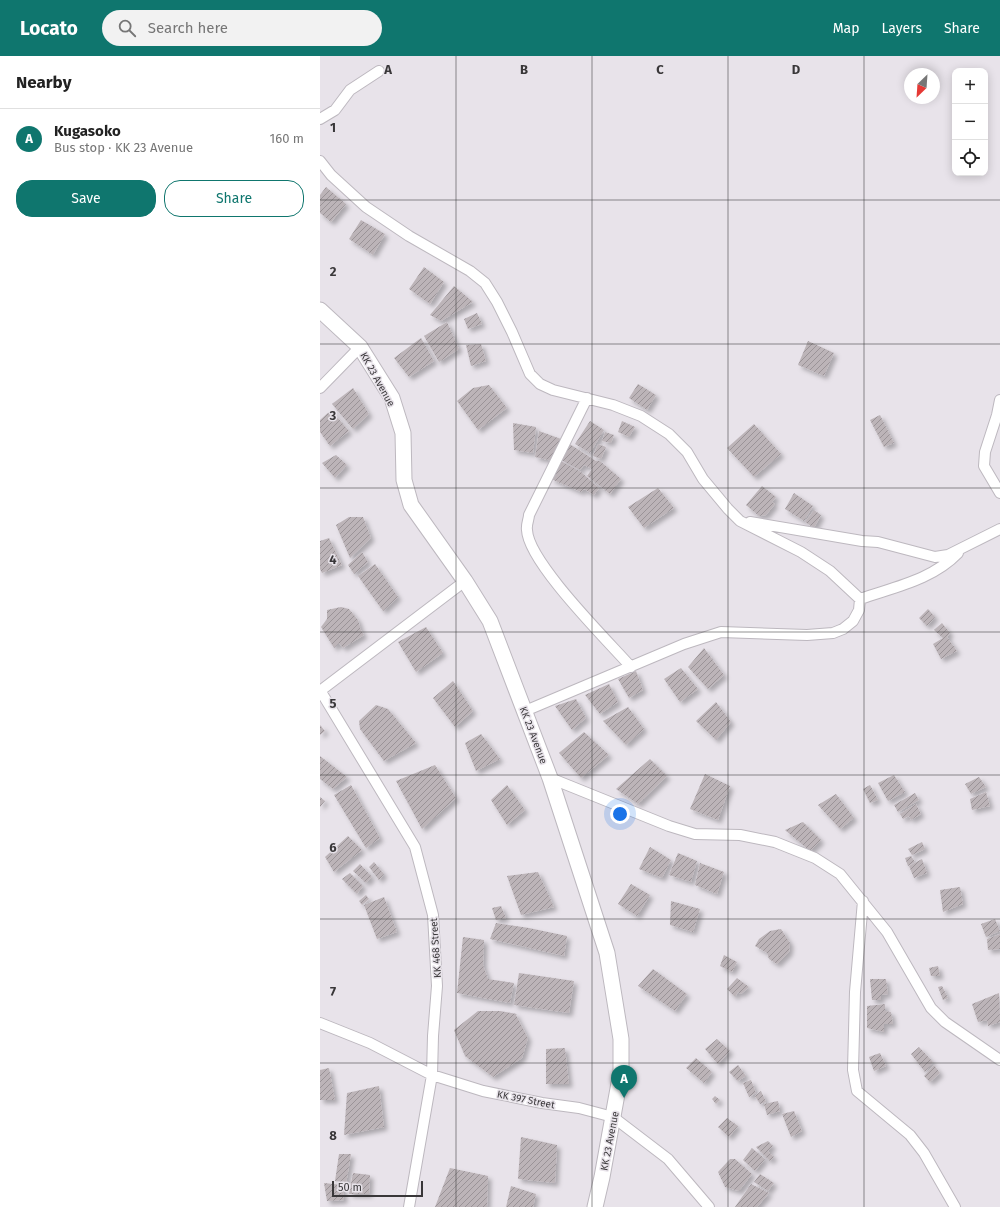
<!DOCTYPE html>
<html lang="en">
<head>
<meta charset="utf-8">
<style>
  :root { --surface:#fff; --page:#f2f2f2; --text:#222; --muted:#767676; --line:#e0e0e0; --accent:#0f766e }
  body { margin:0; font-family:"Fira Sans",sans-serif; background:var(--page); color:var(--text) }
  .controls { position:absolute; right:12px; top:12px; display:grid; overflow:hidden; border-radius:8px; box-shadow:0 2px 10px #0003 }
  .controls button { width:36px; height:36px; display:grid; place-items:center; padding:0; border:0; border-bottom:1px solid var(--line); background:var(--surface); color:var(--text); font:20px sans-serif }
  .compass { position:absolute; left:584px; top:12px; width:36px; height:36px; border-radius:50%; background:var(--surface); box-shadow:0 2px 10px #0003; rotate:205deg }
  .scale { position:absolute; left:12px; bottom:10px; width:91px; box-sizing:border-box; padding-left:4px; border:2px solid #393739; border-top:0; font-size:11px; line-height:14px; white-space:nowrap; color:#393739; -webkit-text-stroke:3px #e8e3ea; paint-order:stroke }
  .you { position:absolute; left:300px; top:758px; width:14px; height:14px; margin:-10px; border:3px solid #fff; border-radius:50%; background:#1a73e8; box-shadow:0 0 0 6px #1a73e833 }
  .badge { display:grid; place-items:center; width:26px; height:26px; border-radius:50%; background:var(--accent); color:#fff; font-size:13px; font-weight:700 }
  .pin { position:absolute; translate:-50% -33px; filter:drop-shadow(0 1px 2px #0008) }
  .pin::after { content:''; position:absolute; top:21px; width:14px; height:12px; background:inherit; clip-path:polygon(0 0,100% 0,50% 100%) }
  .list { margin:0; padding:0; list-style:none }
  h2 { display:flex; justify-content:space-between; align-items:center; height:52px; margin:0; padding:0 16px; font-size:17px }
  h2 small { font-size:13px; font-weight:400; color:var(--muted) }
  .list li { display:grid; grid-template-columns:26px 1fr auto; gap:12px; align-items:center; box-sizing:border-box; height:60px; padding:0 16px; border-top:1px solid var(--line) }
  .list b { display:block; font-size:15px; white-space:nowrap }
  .list p { margin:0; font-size:13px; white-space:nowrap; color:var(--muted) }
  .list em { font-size:13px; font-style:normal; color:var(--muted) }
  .actions { display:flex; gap:8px; padding:12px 16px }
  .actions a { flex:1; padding:9px 0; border:1px solid var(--accent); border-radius:16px; text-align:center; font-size:14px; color:var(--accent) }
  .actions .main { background:var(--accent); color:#fff }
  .icon { flex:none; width:22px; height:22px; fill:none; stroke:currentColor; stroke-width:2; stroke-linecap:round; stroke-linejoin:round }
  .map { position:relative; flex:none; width:680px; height:1151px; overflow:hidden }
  header { display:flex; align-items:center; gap:24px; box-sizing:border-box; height:56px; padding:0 20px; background:var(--accent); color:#fff }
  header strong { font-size:19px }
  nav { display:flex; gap:22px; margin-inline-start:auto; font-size:14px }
  .search { width:280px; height:36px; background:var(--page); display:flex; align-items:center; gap:10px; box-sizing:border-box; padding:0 14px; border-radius:22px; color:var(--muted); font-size:15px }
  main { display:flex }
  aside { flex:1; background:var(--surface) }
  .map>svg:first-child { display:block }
</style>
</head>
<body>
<header>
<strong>Locato</strong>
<div class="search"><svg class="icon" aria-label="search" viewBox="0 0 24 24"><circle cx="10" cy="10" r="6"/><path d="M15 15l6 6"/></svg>Search here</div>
<nav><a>Map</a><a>Layers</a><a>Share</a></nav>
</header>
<main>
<aside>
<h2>Nearby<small></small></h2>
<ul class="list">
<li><span class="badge">A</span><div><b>Kugasoko</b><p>Bus stop · KK 23 Avenue</p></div><em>160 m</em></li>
</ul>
<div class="actions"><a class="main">Save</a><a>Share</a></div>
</aside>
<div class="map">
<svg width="680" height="1151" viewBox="0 0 680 1151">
  <defs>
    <pattern id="building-hatch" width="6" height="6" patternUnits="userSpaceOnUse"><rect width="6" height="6" fill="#bcb4b8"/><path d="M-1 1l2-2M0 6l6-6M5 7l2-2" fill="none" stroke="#9a9397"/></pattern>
    <filter id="shadow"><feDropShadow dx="3.5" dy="3.5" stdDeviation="2" flood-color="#0004"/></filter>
  </defs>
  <rect width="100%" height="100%" fill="#e8e3ea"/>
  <path fill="url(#building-hatch)" filter="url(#shadow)" d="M 6,131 L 26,148 L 11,166 L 0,157 L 0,139 Z
    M 41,164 L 65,178 L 53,199 L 29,183 Z
    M 104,211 L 124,226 L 110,248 L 89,233 Z
    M 134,230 L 153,246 L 121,265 L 110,259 Z
    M 157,257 L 162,268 L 148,273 L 144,263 Z
    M 127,266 L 139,293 L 119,306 L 104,280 Z
    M 101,282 L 114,305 L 89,321 L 74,302 Z
    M 488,285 L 514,297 L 504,320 L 478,309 Z
    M 161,288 L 166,305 L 151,310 L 146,289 Z
    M 318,328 L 336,339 L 327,354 L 309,342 Z
    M 169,329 L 187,352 L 158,374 L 137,345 L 153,332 Z
    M 33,332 L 49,358 L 33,373 L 12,348 Z
    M 11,354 L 29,375 L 10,390 L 0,376 L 0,364 Z
    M 560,359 L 574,387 L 564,391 L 550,364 Z
    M 270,365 L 284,374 L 270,397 L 255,388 Z
    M 302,365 L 315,371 L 309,381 L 298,376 Z
    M 193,367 L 216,371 L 213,397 L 194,394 Z
    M 434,368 L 461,398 L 434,421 L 407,392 Z
    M 219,375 L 241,383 L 233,405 L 215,401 Z
    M 285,376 L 294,379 L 291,387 L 282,385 Z
    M 248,387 L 276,405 L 280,405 L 301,423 L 290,438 L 267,420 L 272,413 L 264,409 L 260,414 L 239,403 Z
    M 278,388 L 286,391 L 281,403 L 273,400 Z
    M 16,399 L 27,409 L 15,422 L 2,407 Z
    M 241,405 L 261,416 L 279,432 L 274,439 L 264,433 L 261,436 L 231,423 Z
    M 442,430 L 456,441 L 452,446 L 455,448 L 446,459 L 439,460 L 426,449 Z
    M 338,432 L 354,452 L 324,472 L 308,451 Z
    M 474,437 L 493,450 L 484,465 L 465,453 Z
    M 494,454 L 501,459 L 494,472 L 485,466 Z
    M 29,461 L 43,461 L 51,482 L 30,502 L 16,469 Z
    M 9,482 L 22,509 L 2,517 L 0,513 L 0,485 Z
    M 42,496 L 48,506 L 34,518 L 28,509 Z
    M 55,508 L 78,541 L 63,555 L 38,520 Z
    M 21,551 L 29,553 L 38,564 L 41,574 L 44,579 L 23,592 L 19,587 L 14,592 L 1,571 L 7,563 L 7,554 Z
    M 608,553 L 615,561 L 607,570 L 599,562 Z
    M 622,567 L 630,577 L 627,581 L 637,595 L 621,603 L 613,588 L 623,582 L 614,574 Z
    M 106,571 L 123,597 L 96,616 L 78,586 Z
    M 384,592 L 404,619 L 388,633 L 368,611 Z
    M 361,612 L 378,633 L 360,646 L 344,623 Z
    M 316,615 L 323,634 L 309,642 L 298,623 Z
    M 133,625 L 153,655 L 135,671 L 113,642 Z
    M 289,628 L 298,646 L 280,658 L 265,639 Z
    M 256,643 L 266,662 L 252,674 L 235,650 Z
    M 396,646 L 411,666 L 396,684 L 376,665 Z
    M 56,649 L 68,653 L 96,687 L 64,705 L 40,673 L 39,665 Z
    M 308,651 L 324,673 L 306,689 L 283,665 Z
    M 0,669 L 5,675 L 0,679 Z
    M 264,676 L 289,699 L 261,722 L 239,697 Z
    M 161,678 L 180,703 L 156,715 L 145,687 Z
    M 0,700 L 27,721 L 13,733 L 0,723 Z
    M 330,703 L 347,720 L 318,748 L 296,733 Z
    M 115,709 L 136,742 L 102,773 L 76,725 Z
    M 385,718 L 410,730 L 398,764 L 370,753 Z
    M 574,719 L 585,736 L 568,745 L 558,727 Z
    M 659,721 L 666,731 L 651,738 L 645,728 Z
    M 31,729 L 60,782 L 46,792 L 14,739 Z
    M 187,729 L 205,754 L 187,769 L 171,744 Z
    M 550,729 L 558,744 L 550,747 L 543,733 Z
    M 666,736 L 670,750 L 652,754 L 650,743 Z
    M 595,737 L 599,744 L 578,756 L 574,749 Z
    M 516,738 L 534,762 L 520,773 L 498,749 Z
    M 0,741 L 5,745 L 0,751 Z
    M 596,748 L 601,758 L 591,764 L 589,760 L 583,763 L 580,758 Z
    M 483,766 L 501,784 L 490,795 L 465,774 Z
    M 28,780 L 42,794 L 14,816 L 5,801 Z
    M 602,786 L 605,793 L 592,799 L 588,793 Z
    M 330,791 L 351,804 L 342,822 L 319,813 Z
    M 358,797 L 377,805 L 371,826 L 349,819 Z
    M 591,800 L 595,806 L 588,810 L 585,802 Z
    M 602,803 L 607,817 L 594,822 L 589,810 Z
    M 54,806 L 64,818 L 59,824 L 49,811 Z
    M 380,807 L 404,816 L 397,838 L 375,829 Z
    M 40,808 L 52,821 L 46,827 L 33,815 Z
    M 218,816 L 234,851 L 201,859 L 187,820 Z
    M 30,817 L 43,830 L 37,838 L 22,823 Z
    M 311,828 L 330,839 L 317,860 L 298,848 Z
    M 640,831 L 643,848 L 623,856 L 620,834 Z
    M 46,839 L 49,843 L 42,849 L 39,845 Z
    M 64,841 L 77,876 L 57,883 L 44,849 Z
    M 351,845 L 380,853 L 373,876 L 350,869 Z
    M 181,850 L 186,862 L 176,864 L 172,852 Z
    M 675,863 L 680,875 L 666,881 L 661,868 Z
    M 176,867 L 209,872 L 247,880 L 244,900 L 170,883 Z
    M 461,873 L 470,887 L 469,896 L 457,908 L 449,903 L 447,897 L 435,890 L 439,883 L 450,875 Z
    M 680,878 L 680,893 L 668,894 L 667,883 Z
    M 143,881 L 164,884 L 163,909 L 168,923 L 194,927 L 190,947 L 137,937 Z
    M 404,899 L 417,906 L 412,916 L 400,910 Z
    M 618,910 L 620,920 L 611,920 L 609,912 Z
    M 333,913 L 367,938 L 355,955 L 318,930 Z
    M 199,917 L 254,925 L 249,957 L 194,949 Z
    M 417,922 L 429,931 L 421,938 L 418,936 L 415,941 L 407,933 Z
    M 550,923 L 566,923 L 568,938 L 561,939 L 561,944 L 552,944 Z
    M 622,930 L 628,942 L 623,944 L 618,931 Z
    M 679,937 L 680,966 L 668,970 L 667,964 L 658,966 L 652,948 Z
    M 565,948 L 565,955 L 571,956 L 573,968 L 564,968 L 564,976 L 547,972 L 547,950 Z
    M 158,955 L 180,955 L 197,958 L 196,959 L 208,982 L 202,1002 L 173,1021 L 145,1000 L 134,974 Z
    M 397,983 L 410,995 L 398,1008 L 385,993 Z
    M 599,991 L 613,1006 L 605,1016 L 591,998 Z
    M 245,992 L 249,1028 L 226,1028 L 226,993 Z
    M 560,997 L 566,1010 L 554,1015 L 549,1001 Z
    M 376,1002 L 392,1016 L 384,1027 L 366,1012 Z
    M 418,1009 L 426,1020 L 418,1025 L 409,1016 Z
    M 614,1009 L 620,1017 L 610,1026 L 604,1020 Z
    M 9,1012 L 15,1044 L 0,1044 L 0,1014 Z
    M 431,1024 L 436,1037 L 429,1041 L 423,1027 Z
    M 59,1030 L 64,1071 L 24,1079 L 27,1037 Z
    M 441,1035 L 446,1046 L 440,1048 L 435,1040 Z
    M 395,1040 L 400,1044 L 396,1048 L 392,1043 Z
    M 458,1045 L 460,1055 L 447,1059 L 444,1048 Z
    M 474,1055 L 482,1075 L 471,1081 L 462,1058 Z
    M 407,1062 L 418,1070 L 409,1081 L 398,1071 Z
    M 201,1081 L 237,1089 L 235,1127 L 198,1123 Z
    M 448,1085 L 453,1090 L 448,1095 L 454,1101 L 450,1105 L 436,1091 Z
    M 432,1092 L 445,1103 L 435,1115 L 423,1104 Z
    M 19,1098 L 31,1098 L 26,1128 L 15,1125 Z
    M 410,1103 L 415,1103 L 432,1118 L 419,1135 L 405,1131 L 398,1116 Z
    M 130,1112 L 168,1120 L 167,1151 L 115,1151 Z
    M 33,1117 L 50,1119 L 49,1138 L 29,1138 Z
    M 440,1118 L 454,1127 L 448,1135 L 434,1126 Z
    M 4,1127 L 23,1129 L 24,1144 L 7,1145 Z
    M 431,1128 L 449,1137 L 437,1151 L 415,1151 Z
    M 191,1130 L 216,1138 L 213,1151 L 186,1151 Z"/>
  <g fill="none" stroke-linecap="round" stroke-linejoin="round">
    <g stroke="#bdb8bf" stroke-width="12">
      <path id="minor" d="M 0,63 L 15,54 L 30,34 L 59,15
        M 0,105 L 11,119 L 46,151 L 89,180 L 150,215 L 165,227 L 177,246 L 192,276 L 210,318 L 220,328 L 233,334 L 293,349 L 321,360 L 349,378 L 367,396 L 383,423 L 408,453 L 420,465 L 481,496 L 510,515 L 540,543 L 539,554 L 533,565 L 523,573 L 513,577 L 487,579 L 401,576 L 364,588 L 205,655
        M 0,332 L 40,291
        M 267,342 L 209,459 C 209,463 206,469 207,474 C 208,506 288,585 311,611
        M 680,344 L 677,359 L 665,396 L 664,410 L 680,437
        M 430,466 L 542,485 L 558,486 L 615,501 L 628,499 L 680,473
        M 540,543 C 574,531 612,524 638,497
        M 0,634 L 95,791 L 113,859 L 117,930 L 113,980 L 112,1019 L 89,1151
        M 0,635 L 145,525
        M 230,722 L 349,770 L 375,778 L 420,779 L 455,786 L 495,802 L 520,818 L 567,876 L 611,952 L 625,966 L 680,1004
        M 543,845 L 535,936 L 533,1014 L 537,1035 L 590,1079 L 604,1097 L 635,1151
        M 0,967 L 50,987 L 112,1019 L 163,1035 L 222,1047 L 259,1052 L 293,1061 L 348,1103 L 389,1151"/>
    </g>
    <g stroke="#bdb8bf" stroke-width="17">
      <path id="secondary" d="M 0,254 L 40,291 L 72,342 L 83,377 L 84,424 L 91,449 L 145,525 L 170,565 L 230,722 L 287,897 L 301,983 L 301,1016 L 282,1121 L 275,1151"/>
    </g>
    <use href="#minor" stroke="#fff" stroke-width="10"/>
    <use href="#secondary" stroke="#fff" stroke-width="15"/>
  </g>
  <path fill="none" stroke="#393739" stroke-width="1" stroke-opacity="0.55" d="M 136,0 L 136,1151M 272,0 L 272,1151M 408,0 L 408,1151M 544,0 L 544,1151M 0,144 L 680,144M 0,288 L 680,288M 0,432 L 680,432M 0,576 L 680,576M 0,719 L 680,719M 0,863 L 680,863M 0,1007 L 680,1007"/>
  <g text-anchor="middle" stroke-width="3" stroke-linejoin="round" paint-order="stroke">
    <g font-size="10" fill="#393739" stroke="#e8e3ea">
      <text transform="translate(58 323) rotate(61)" y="4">KK 23 Avenue</text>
      <text transform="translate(214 679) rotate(69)" y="4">KK 23 Avenue</text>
      <text transform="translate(115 892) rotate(-94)" y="4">KK 468 Street</text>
      <text transform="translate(206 1043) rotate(11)" y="4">KK 397 Street</text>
      <text transform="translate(289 1085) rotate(-79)" y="4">KK 23 Avenue</text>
    </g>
  </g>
  <g font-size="13" text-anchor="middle" font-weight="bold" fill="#393739" stroke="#e8e3ea" stroke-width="3" stroke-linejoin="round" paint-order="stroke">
    <text x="68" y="18">A</text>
    <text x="204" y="18">B</text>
    <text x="340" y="18">C</text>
    <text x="476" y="18">D</text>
    <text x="13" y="76">1</text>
    <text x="13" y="220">2</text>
    <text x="13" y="364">3</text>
    <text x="13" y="508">4</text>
    <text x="13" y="652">5</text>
    <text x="13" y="796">6</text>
    <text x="13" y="940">7</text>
    <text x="13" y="1084">8</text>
  </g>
</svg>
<div class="controls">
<button>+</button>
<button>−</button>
<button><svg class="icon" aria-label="locate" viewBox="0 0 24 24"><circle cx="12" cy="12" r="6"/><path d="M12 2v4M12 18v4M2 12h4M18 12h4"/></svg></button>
</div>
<svg class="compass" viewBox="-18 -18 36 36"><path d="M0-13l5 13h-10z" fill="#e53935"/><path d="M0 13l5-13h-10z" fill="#767676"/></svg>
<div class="scale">50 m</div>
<div class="you"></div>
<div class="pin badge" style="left:304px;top:1042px">A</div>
</div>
</main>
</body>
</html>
